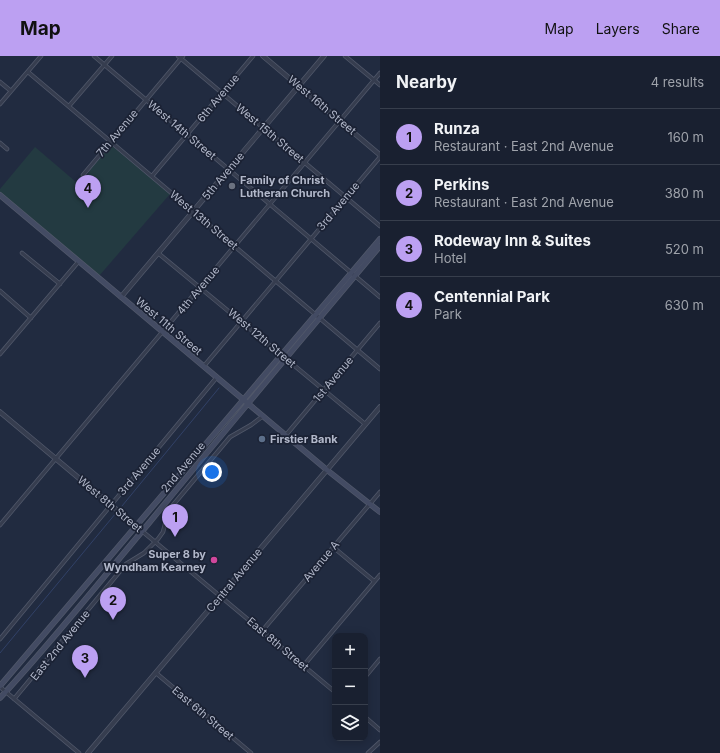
<!DOCTYPE html>
<html lang="en">
<head>
<meta charset="utf-8">
<style>
  :root { --surface:#192030; --page:#222838; --text:#f1f3f6; --muted:#9fa3ab; --line:#373e4c; --accent:#bca0f2 }
  body { margin:0; font-family:Inter,sans-serif; background:var(--page); color:var(--text) }
  .controls { position:absolute; right:12px; bottom:12px; display:grid; overflow:hidden; border-radius:8px; box-shadow:0 2px 10px #0003 }
  .controls button { width:36px; height:36px; display:grid; place-items:center; padding:0; border:0; border-bottom:1px solid var(--line); background:var(--surface); color:var(--text); font:20px sans-serif }
  .you { position:absolute; left:212px; top:416px; width:14px; height:14px; margin:-10px; border:3px solid #fff; border-radius:50%; background:#1a73e8; box-shadow:0 0 0 6px #1a73e833 }
  .badge { display:grid; place-items:center; width:26px; height:26px; border-radius:50%; background:var(--accent); color:#111; font-size:13px; font-weight:700 }
  .pin { position:absolute; translate:-50% -33px; filter:drop-shadow(0 1px 2px #0008) }
  .pin::after { content:''; position:absolute; top:21px; width:14px; height:12px; background:inherit; clip-path:polygon(0 0,100% 0,50% 100%) }
  .list { margin:0; padding:0; list-style:none }
  h2 { display:flex; justify-content:space-between; align-items:center; height:52px; margin:0; padding:0 16px; font-size:17px }
  h2 small { font-size:13px; font-weight:400; color:var(--muted) }
  .list li { display:grid; grid-template-columns:26px 1fr auto; gap:12px; align-items:center; box-sizing:border-box; height:56px; padding:0 16px; border-top:1px solid var(--line) }
  .list b { display:block; font-size:15px; white-space:nowrap }
  .list p { margin:0; font-size:13px; white-space:nowrap; color:var(--muted) }
  .list em { font-size:13px; font-style:normal; color:var(--muted) }
  .icon { flex:none; width:22px; height:22px; fill:none; stroke:currentColor; stroke-width:2; stroke-linecap:round; stroke-linejoin:round }
  .map { position:relative; flex:none; width:380px; height:697px; overflow:hidden }
  header { display:flex; align-items:center; gap:24px; box-sizing:border-box; height:56px; padding:0 20px; background:var(--accent); color:#111 }
  header strong { font-size:19px }
  nav { display:flex; gap:22px; margin-inline-start:auto; font-size:14px }
  main { display:flex }
  aside { flex:1; background:var(--surface) }
  .map>svg:first-child { display:block }
</style>
</head>
<body>
<header>
<strong>Map</strong>
<nav><a>Map</a><a>Layers</a><a>Share</a></nav>
</header>
<main>
<div class="map">
<svg width="380" height="697" viewBox="0 0 380 697">
  <rect width="100%" height="100%" fill="#212b40"/>
  <path fill="#233a41" d="M 111,89 L 170,138 L 99,220 L 0,136 L 0,133 L 35,91 L 76,126 L 80,121 L 82,123 L 87,122 L 89,115 Z"/>
  <g fill="none" stroke-linecap="round" stroke-linejoin="round">
    <path stroke="#314167" stroke-width="1" d="M 122,450 L 219,332
      M 0,597 L 116,457"/>
    <g stroke="#51586a" stroke-width="4.5">
      <path id="minor" d="M 94,0 L 380,241
        M 178,0 L 380,170
        M 345,0 L 380,29
        M 28,16 L 380,313
        M 0,26 L 11,35
        M 0,48 L 41,0
        M 69,50 L 112,0
        M 0,87 L 7,93
        M 83,119 L 183,0
        M 152,120 L 253,0
        M 22,197 L 60,228
        M 158,197 L 365,368
        M 0,235 L 31,262
        M 0,298 L 79,205
        M 204,310 L 380,101
        M 286,379 L 380,267
        M 0,469 L 380,17
        M 142,475 L 335,636
        M 333,491 L 374,525
        M 262,575 L 380,436
        M 0,583 L 217,321
        M 304,609 L 380,519
        M 156,617 L 251,697
        M 365,621 L 380,603
        M 0,631 L 79,697
        M 14,643 L 126,508 L 144,497 L 158,483 L 163,476 L 167,460 L 173,449 L 230,381 L 251,369 L 263,360
        M 365,661 L 380,674
        M 368,697 L 380,686"/>
    </g>
    <g stroke="#51586a" stroke-width="5.5">
      <path id="tertiary" d="M 263,0 L 380,99
        M 121,241 L 324,0
        M 0,356 L 142,475
        M 88,697 L 380,351"/>
    </g>
    <g stroke="#51586a" stroke-width="6">
      <path id="secondary" d="M 0,139 L 327,414 L 380,456
        M 0,630 L 380,183
        M 0,642 C 52,586 100,525 149,467 C 225,374 303,282 380,190"/>
    </g>
    <use href="#minor" stroke="#363d4f" stroke-width="3"/>
    <use href="#tertiary" stroke="#363d4f" stroke-width="4"/>
    <use href="#secondary" stroke="#434b63" stroke-width="4.5"/>
  </g>
  <circle fill="#6b7280" stroke="#1b2234" stroke-width="1.5" cx="232" cy="130" r="4"/>
  <circle fill="#5c6f8a" stroke="#1b2234" stroke-width="1.5" cx="262" cy="383" r="4"/>
  <circle fill="#d1479c" stroke="#1b2234" stroke-width="1.5" cx="214" cy="504" r="4"/>
  <g text-anchor="middle" stroke-width="3.5" stroke-linejoin="round" paint-order="stroke">
    <g font-size="11" fill="#b2b8ca" stroke="#1b2234">
      <text transform="translate(218 42) rotate(-50)" y="4">6th Avenue</text>
      <text transform="translate(322 49) rotate(40)" y="4">West 16th Street</text>
      <text transform="translate(182 74) rotate(40)" y="4">West 14th Street</text>
      <text transform="translate(117 77) rotate(-50)" y="4">7th Avenue</text>
      <text transform="translate(270 77) rotate(40)" y="4">West 15th Street</text>
      <text transform="translate(223 120) rotate(-50)" y="4">5th Avenue</text>
      <text transform="translate(338 150) rotate(-50)" y="4">3rd Avenue</text>
      <text transform="translate(204 164) rotate(40)" y="4">West 13th Street</text>
      <text transform="translate(198 234) rotate(-50)" y="4">4th Avenue</text>
      <text transform="translate(169 270) rotate(40)" y="4">West 11th Street</text>
      <text transform="translate(262 282) rotate(40)" y="4">West 12th Street</text>
      <text transform="translate(333 323) rotate(-50)" y="4">1st Avenue</text>
      <text transform="translate(183 411) rotate(-50)" y="4">2nd Avenue</text>
      <text transform="translate(139 415) rotate(-50)" y="4">3rd Avenue</text>
      <text transform="translate(110 448) rotate(40)" y="4">West 8th Street</text>
      <text transform="translate(321 505) rotate(-50)" y="4">Avenue A</text>
      <text transform="translate(234 524) rotate(-50)" y="4">Central Avenue</text>
      <text transform="translate(278 588) rotate(40)" y="4">East 8th Street</text>
      <text transform="translate(60 589) rotate(-51)" y="4">East 2nd Avenue</text>
      <text transform="translate(203 657) rotate(40)" y="4">East 6th Street</text>
    </g>
    <g font-size="11" font-weight="bold" fill="#b2b8ca" stroke="#1b2234" text-anchor="start">
      <text x="240" y="128">Family of Christ<tspan x="240" dy="13">Lutheran Church</tspan></text>
      <text x="270" y="387">Firstier Bank</text>
      <text x="206" y="502" text-anchor="end">Super 8 by<tspan x="206" dy="13">Wyndham Kearney</tspan></text>
    </g>
  </g>
</svg>
<div class="controls">
<button>+</button>
<button>−</button>
<button><svg class="icon" aria-label="layers" viewBox="0 0 24 24"><path d="M12 4l9 5-9 5-9-5zM3 14l9 5 9-5"/></svg></button>
</div>
<div class="you"></div>
<div class="pin badge" style="left:175px;top:481px">1</div>
<div class="pin badge" style="left:113px;top:564px">2</div>
<div class="pin badge" style="left:85px;top:622px">3</div>
<div class="pin badge" style="left:88px;top:152px">4</div>
</div>
<aside>
<h2>Nearby<small>4 results</small></h2>
<ul class="list">
<li><span class="badge">1</span><div><b>Runza</b><p>Restaurant · East 2nd Avenue</p></div><em>160 m</em></li>
<li><span class="badge">2</span><div><b>Perkins</b><p>Restaurant · East 2nd Avenue</p></div><em>380 m</em></li>
<li><span class="badge">3</span><div><b>Rodeway Inn &amp; Suites</b><p>Hotel</p></div><em>520 m</em></li>
<li><span class="badge">4</span><div><b>Centennial Park</b><p>Park</p></div><em>630 m</em></li>
</ul>
</aside>
</main>
</body>
</html>
